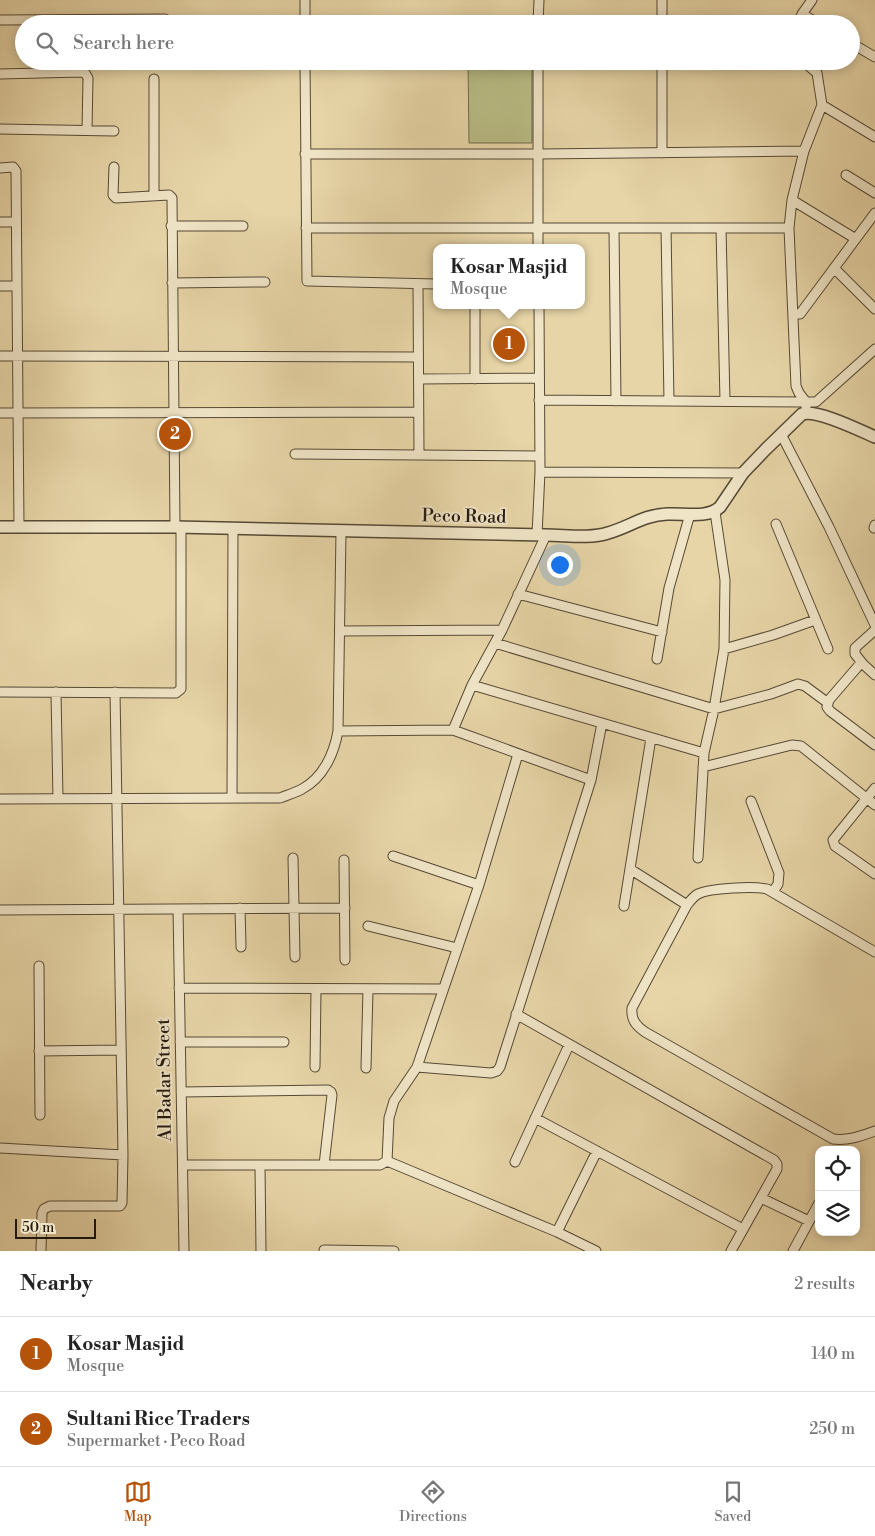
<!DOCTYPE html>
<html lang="en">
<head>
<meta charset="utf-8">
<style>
  :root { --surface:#fff; --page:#f6f6f6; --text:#222; --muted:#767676; --line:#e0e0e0; --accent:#b45309 }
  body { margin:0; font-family:"Libre Bodoni",serif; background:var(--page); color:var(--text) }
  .controls { position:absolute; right:15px; bottom:15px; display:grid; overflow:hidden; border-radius:10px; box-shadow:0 2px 12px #0003 }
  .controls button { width:45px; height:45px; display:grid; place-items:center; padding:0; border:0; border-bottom:1px solid var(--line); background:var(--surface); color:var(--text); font:25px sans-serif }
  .scale { position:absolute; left:15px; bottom:12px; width:81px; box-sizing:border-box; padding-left:5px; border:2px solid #261a0f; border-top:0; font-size:14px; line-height:18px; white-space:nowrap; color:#261a0f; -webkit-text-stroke:4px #efe4c6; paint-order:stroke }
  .you { position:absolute; left:559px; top:564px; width:18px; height:18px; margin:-12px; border:4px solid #fff; border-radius:50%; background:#1a73e8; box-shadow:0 0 0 8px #1a73e833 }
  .badge { display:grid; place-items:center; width:32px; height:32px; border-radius:50%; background:var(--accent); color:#fff; font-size:16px; font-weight:700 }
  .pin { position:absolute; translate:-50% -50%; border:2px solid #fff; box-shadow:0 1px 5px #0006 }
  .popup { position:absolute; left:433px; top:244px; width:152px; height:65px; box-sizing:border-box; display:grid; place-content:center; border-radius:10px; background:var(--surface); filter:drop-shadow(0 1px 4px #0005); font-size:16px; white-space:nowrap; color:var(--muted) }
  .popup b { font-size:19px; color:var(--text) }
  .popup::after { content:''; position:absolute; left:50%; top:100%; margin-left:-10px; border:10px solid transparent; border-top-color:var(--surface) }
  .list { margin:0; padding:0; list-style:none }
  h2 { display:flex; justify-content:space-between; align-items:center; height:65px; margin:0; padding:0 20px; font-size:21px }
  h2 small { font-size:16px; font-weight:400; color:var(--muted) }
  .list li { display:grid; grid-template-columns:32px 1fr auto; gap:15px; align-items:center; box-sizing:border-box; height:75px; padding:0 20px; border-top:1px solid var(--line) }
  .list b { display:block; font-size:19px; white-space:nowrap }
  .list p { margin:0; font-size:16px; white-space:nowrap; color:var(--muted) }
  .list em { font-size:16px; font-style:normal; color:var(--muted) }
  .icon { flex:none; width:28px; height:28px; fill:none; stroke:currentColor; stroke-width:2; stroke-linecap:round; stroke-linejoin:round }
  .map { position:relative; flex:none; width:875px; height:1251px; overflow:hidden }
  .search { position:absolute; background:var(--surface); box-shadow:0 2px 12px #0003; left:15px; right:15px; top:15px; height:55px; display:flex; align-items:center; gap:12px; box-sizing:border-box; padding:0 18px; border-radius:28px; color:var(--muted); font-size:19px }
  .sheet { height:215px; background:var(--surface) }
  nav { display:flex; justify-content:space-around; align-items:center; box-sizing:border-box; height:70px; border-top:1px solid var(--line); background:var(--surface); font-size:14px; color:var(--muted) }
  nav a { display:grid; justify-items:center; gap:2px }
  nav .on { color:var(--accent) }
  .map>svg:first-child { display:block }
</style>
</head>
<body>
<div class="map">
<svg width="875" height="1251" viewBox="0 0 875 1251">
  <rect width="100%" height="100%" fill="#e7d5a7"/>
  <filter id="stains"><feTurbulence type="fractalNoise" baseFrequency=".004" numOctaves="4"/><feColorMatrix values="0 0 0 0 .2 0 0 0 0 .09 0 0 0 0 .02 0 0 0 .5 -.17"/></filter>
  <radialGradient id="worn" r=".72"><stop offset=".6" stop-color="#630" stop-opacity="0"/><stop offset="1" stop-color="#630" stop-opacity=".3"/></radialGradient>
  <path fill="#b9bc85" stroke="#706b4a" d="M 468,61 L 532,61 L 532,143 L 469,143 Z"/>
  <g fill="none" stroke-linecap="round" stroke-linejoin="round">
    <g stroke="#564935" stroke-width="11">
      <path id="minor" d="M 802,14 L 819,24
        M 0,20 L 165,19
        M 305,24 L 305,0
        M 538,24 L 539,0
        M 662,24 L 662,0
        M 798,24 L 802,14 L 812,0
        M 851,43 L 875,57
        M 305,61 L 307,281 L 436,284
        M 538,61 L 538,248
        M 662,61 L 662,153
        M 803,61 L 817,73 L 822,105 L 804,151 L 792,200 L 789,228 L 796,386 L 799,393 L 806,402
        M 0,74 L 81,72 L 85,73 L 88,78 L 87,130
        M 154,79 L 154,195
        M 822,105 L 875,137
        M 0,129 L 114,131
        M 305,154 L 538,154 L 804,151
        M 114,167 L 113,195 L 116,198 L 169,195 L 172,198 L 175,527
        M 0,168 L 13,167 L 16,171 L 19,527
        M 846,175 L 875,193
        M 792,200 L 856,239
        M 0,222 L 16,222
        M 171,226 L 243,226
        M 306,228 L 789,228
        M 666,228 L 669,401
        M 721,228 L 725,401
        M 614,229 L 616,401
        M 834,268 L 875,309
        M 172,283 L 265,282
        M 418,284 L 419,455
        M 0,286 L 17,286
        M 475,305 L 475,379
        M 793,314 L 800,314 L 875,213
        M 0,356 L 418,357
        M 419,379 L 539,378
        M 539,400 L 806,402
        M 806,407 L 806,402 L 816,402 L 875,349
        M 0,413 L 418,412
        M 781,434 L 829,527 L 875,625
        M 295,454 L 540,456
        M 540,472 L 743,473
        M 776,524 L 828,649
        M 874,528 L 875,525
        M 537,535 L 540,472 L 539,305
        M 518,594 L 662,632
        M 340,631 L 502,630
        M 495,643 L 714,709 L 771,694 L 798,684 L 805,686 L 828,703
        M 724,649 L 773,635 L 815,620
        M 657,659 L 669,588 L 690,514
        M 863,664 L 855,654 L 855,648 L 875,630
        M 875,675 L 863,664 L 860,664 L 829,700 L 827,707 L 830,711 L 875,745
        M 472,685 L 704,753
        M 1,692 L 176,693 L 181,689 L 181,527
        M 56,692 L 58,799
        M 453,730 L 472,685 L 502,630 L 546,535
        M 338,731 L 453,730 L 591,780
        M 703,767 L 792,745 L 801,746 L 875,805
        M 875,788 L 833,840 L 835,846 L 875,874
        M 232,798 L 233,528
        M 0,799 L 280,798 C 287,795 295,793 302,789 C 323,778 334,754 338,731 L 341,531
        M 751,801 L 779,873 L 778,884 L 773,892
        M 393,856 L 479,885
        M 293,858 L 295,957
        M 698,858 L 704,753 L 714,709 L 724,649 L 725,580 L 715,512
        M 344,860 L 345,960
        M 630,869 L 687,905
        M 624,906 L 651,738
        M 240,908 L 241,947
        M 178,909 L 184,1251
        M 0,910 L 345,908
        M 368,926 L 457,948
        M 875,952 L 767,889 C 754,886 710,888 698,894 C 694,896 690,901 687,905 L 632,1008 C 631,1019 635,1025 645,1032 L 833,1139 C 848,1141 861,1136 875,1131
        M 39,966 L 40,1115
        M 179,988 L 443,989
        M 516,1014 L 774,1160 L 777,1164 L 777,1169 L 731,1251
        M 180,1042 L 284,1042
        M 39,1051 L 121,1050
        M 315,1067 L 316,989
        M 417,1067 L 491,1073 L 497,1071 L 500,1067 L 591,780 L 602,723
        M 366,1068 L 368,989
        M 181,1092 L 328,1090 L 331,1092 L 332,1095 L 324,1165
        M 535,1118 L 743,1229
        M 0,1148 L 123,1155
        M 387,1161 L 389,1118 L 394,1101 L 417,1067 L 479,885 L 518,754
        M 387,1161 L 557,1232 L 596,1251
        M 515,1162 L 569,1045
        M 183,1165 L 380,1165 L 387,1161
        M 260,1165 L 261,1251
        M 761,1198 L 809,1221
        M 557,1232 L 597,1151
        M 324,1250 L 394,1251
        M 41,1251 L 42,1213 L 44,1209 L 50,1206 L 120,1206 L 122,1203 L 123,1155 L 115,692
        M 793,1251 L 819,1203"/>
    </g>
    <g stroke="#564935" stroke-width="14">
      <path id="tertiary" d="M 0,527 L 175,527 L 546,535 C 566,535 589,539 608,533 C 630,527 643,515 667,514 C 684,513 707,519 720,507 L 743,473 L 766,449 L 802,414 C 817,409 859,430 875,437"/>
    </g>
    <use href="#minor" stroke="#efe4c6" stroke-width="9"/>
    <use href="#tertiary" stroke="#efe4c6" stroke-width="11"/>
  </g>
  <g text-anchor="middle" stroke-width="4" stroke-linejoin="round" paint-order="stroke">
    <g font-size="18" fill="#261a0f" stroke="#efe4c6">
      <text transform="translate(464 516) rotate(1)" y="6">Peco Road</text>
      <text transform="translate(164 1080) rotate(-91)" y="6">Al Badar Street</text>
    </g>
  </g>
  <rect width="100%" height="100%" filter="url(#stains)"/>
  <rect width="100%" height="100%" fill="url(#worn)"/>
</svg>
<div class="controls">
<button><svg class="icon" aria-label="locate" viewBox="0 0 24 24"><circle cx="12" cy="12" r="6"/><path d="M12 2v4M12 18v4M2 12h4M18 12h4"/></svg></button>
<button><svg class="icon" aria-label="layers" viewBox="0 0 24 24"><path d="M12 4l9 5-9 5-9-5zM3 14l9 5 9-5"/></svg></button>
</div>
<div class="scale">50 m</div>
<div class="you"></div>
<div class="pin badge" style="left:509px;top:344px">1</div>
<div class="popup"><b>Kosar Masjid</b>Mosque</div>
<div class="pin badge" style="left:175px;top:434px">2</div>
<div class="search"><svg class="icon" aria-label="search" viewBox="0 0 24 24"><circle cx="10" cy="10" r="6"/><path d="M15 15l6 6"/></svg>Search here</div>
</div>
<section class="sheet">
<h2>Nearby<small>2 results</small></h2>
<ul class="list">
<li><span class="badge">1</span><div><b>Kosar Masjid</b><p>Mosque</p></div><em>140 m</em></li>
<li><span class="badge">2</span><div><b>Sultani Rice Traders</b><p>Supermarket · Peco Road</p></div><em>250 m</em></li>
</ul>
</section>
<nav>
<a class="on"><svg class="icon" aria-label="map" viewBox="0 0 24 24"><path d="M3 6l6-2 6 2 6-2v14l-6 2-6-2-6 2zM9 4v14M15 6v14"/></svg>Map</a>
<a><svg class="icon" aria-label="directions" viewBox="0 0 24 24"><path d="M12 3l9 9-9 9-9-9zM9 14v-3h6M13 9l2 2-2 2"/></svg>Directions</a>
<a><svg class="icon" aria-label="saved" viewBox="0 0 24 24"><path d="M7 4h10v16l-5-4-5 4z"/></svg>Saved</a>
</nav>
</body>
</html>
